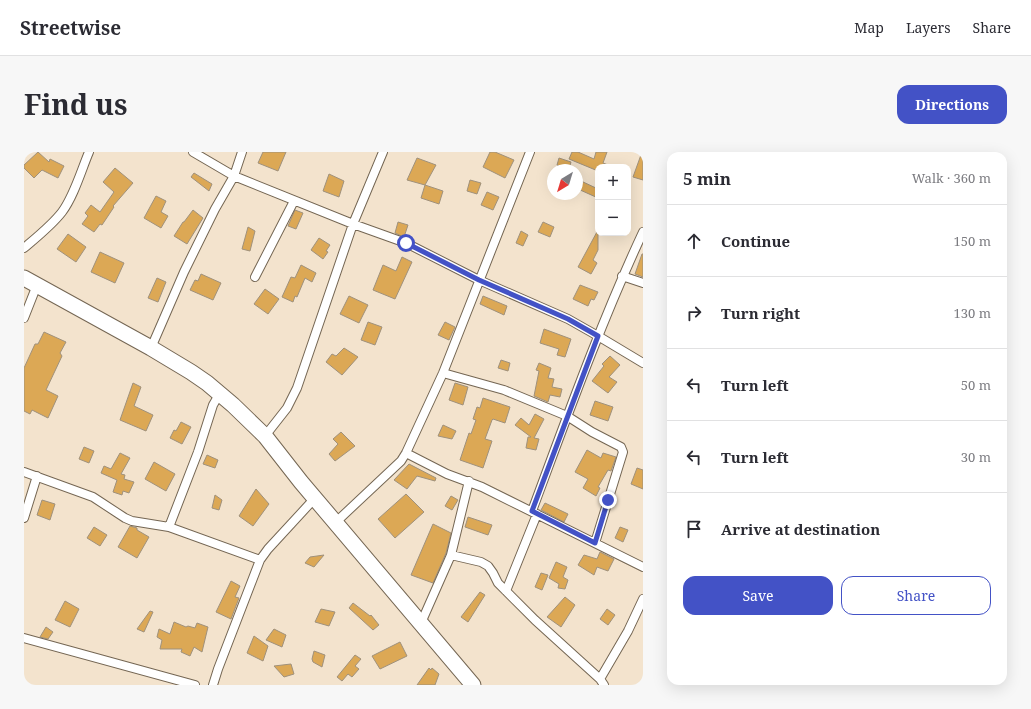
<!DOCTYPE html>
<html lang="en">
<head>
<meta charset="utf-8">
<style>
  :root { --surface:#fff; --page:#f7f7f7; --text:#2b2b33; --muted:#7c7c81; --line:#e1e1e2; --accent:#4352c6 }
  body { margin:0; font-family:"Noto Serif",serif; background:var(--page); color:var(--text) }
  .controls { position:absolute; right:12px; top:12px; display:grid; overflow:hidden; border-radius:8px; box-shadow:0 4px 16px #0002 }
  .controls button { width:36px; height:36px; display:grid; place-items:center; padding:0; border:0; border-bottom:1px solid var(--line); background:var(--surface); color:var(--text); font:20px sans-serif }
  .compass { position:absolute; left:523px; top:12px; width:36px; height:36px; border-radius:50%; background:var(--surface); box-shadow:0 4px 16px #0002; rotate:218deg }
  .stop { position:absolute; width:12px; height:12px; margin:-9px; border:3px solid #4352c6; border-radius:50%; background:#fff }
  .stop.end { background:#4352c6; border-color:#fff; box-shadow:0 1px 4px #0008 }
  .list { margin:0; padding:0; list-style:none }
  h2 { display:flex; justify-content:space-between; align-items:center; height:52px; margin:0; padding:0 16px; font-size:17px }
  h2 small { font-size:13px; font-weight:400; color:var(--muted) }
  .list li { display:grid; grid-template-columns:26px 1fr auto; gap:12px; align-items:center; box-sizing:border-box; height:72px; padding:0 16px; border-top:1px solid var(--line) }
  .list b { display:block; font-size:15px; white-space:nowrap }
  .list em { font-size:13px; font-style:normal; color:var(--muted) }
  .actions { display:flex; gap:8px; padding:12px 16px }
  .actions a { flex:1; padding:9px 0; border:1px solid var(--accent); border-radius:12px; text-align:center; font-size:14px; color:var(--accent) }
  .actions .main { background:var(--accent); color:#fff }
  .icon { flex:none; width:22px; height:22px; fill:none; stroke:currentColor; stroke-width:2; stroke-linecap:round; stroke-linejoin:round }
  .map { position:relative; flex:none; width:619px; height:533px; overflow:hidden; border-radius:12px }
  header { display:flex; align-items:center; gap:24px; box-sizing:border-box; height:56px; padding:0 20px; background:var(--surface); border-bottom:1px solid var(--line) }
  header strong { font-size:19px }
  nav { display:flex; gap:22px; margin-inline-start:auto; font-size:14px }
  .intro { display:flex; align-items:center; justify-content:space-between; box-sizing:border-box; height:96px; padding:0 24px }
  h1 { margin:0; font-size:28px }
  .button { padding:10px 18px; border-radius:12px; background:var(--accent); color:#fff; font-size:14px; font-weight:700 }
  main { display:flex; gap:24px; padding:0 24px }
  aside { flex:1; background:var(--surface); border-radius:12px; box-shadow:0 4px 16px #0002 }
  .map>svg:first-child { display:block }
</style>
</head>
<body>
<header>
<strong>Streetwise</strong>
<nav><a>Map</a><a>Layers</a><a>Share</a></nav>
</header>
<div class="intro"><h1>Find us</h1><a class="button">Directions</a></div>
<main>
<div class="map">
<svg width="619" height="533" viewBox="0 0 619 533">
  <rect width="100%" height="100%" fill="#f3e3cd"/>
  <path fill="#dca855" stroke="#9f917c" d="M 14,0 L 25,10 L 26,7 L 40,14 L 34,26 L 18,18 L 10,26 L 0,16 L 0,13 Z
    M 239,0 L 262,0 L 254,19 L 234,11 Z
    M 466,0 L 471,0 L 490,8 L 481,26 L 459,15 Z
    M 548,0 L 554,0 L 570,7 L 572,0 L 583,0 L 579,11 L 589,15 L 574,15 L 574,19 L 545,7 Z
    M 618,0 L 619,0 L 619,28 L 609,25 Z
    M 393,6 L 412,13 L 401,33 L 383,28 Z
    M 535,6 L 547,10 L 545,17 L 533,13 Z
    M 91,16 L 109,31 L 89,54 L 90,55 L 78,73 L 76,72 L 70,80 L 58,72 L 64,64 L 61,61 L 67,53 L 76,60 L 90,40 L 79,30 Z
    M 170,21 L 188,32 L 185,39 L 167,25 Z
    M 305,22 L 320,29 L 315,45 L 299,39 Z
    M 446,28 L 457,31 L 453,42 L 443,39 Z
    M 557,29 L 574,37 L 574,46 L 554,37 Z
    M 401,33 L 419,39 L 415,52 L 397,46 Z
    M 463,40 L 475,45 L 469,58 L 457,53 Z
    M 132,44 L 142,49 L 137,60 L 144,64 L 137,76 L 120,66 Z
    M 169,58 L 179,66 L 163,92 L 150,84 L 159,70 L 160,70 Z
    M 271,58 L 279,61 L 272,77 L 264,74 Z
    M 374,70 L 384,73 L 380,85 L 371,81 Z
    M 519,70 L 530,75 L 526,85 L 514,80 Z
    M 224,75 L 231,79 L 226,99 L 218,97 Z
    M 574,78 L 574,98 L 569,108 L 573,111 L 567,122 L 554,115 Z
    M 497,79 L 504,83 L 499,94 L 492,91 Z
    M 44,82 L 62,95 L 52,110 L 33,97 Z
    M 295,86 L 306,93 L 302,99 L 304,100 L 299,107 L 287,98 Z
    M 76,100 L 100,111 L 91,131 L 67,120 Z
    M 618,102 L 619,102 L 619,125 L 611,122 Z
    M 378,105 L 388,110 L 371,147 L 349,138 L 359,113 L 372,119 Z
    M 277,113 L 292,121 L 288,130 L 281,126 L 273,145 L 271,144 L 269,150 L 258,145 L 267,125 L 271,126 Z
    M 177,122 L 197,131 L 189,148 L 166,138 L 171,128 L 174,129 Z
    M 133,126 L 142,130 L 134,150 L 124,146 Z
    M 556,133 L 574,140 L 570,148 L 567,147 L 564,154 L 549,147 Z
    M 241,137 L 255,147 L 244,162 L 230,152 Z
    M 325,144 L 344,153 L 335,171 L 316,162 Z
    M 459,144 L 483,154 L 480,163 L 456,152 Z
    M 344,170 L 358,175 L 351,193 L 337,188 Z
    M 421,170 L 431,175 L 425,188 L 414,183 Z
    M 520,177 L 547,187 L 541,205 L 533,203 L 535,197 L 516,191 Z
    M 20,180 L 42,190 L 36,201 L 38,204 L 22,238 L 34,244 L 24,266 L 8,258 L 6,262 L 0,259 L 0,216 L 11,192 L 14,192 Z
    M 320,196 L 334,205 L 318,223 L 302,210 L 308,202 L 312,204 Z
    M 586,204 L 596,213 L 585,225 L 593,230 L 584,241 L 568,229 L 580,214 L 578,212 Z
    M 477,208 L 486,211 L 484,219 L 474,216 Z
    M 515,211 L 527,216 L 524,226 L 530,227 L 528,235 L 538,237 L 536,245 L 526,243 L 524,250 L 510,244 L 515,219 L 512,218 Z
    M 109,231 L 117,235 L 110,254 L 129,263 L 122,279 L 96,268 Z
    M 431,231 L 444,235 L 439,253 L 425,248 Z
    M 459,246 L 486,255 L 481,271 L 469,267 L 468,268 L 461,287 L 468,289 L 459,316 L 436,308 L 445,281 L 447,282 L 452,268 L 449,267 L 453,255 L 456,256 Z
    M 571,249 L 589,255 L 584,269 L 566,263 Z
    M 511,262 L 520,267 L 510,286 L 515,287 L 512,298 L 502,296 L 504,285 L 507,285 L 491,273 L 497,266 L 505,273 Z
    M 157,270 L 167,275 L 158,292 L 146,286 L 150,278 L 152,279 Z
    M 419,273 L 432,279 L 428,287 L 414,284 Z
    M 317,280 L 331,294 L 311,309 L 305,302 L 314,292 L 309,287 Z
    M 60,295 L 70,299 L 65,311 L 55,307 Z
    M 563,298 L 577,306 L 579,301 L 592,305 L 587,319 L 584,318 L 574,335 L 576,336 L 572,344 L 559,336 L 564,327 L 551,320 Z
    M 96,301 L 106,306 L 97,322 L 101,323 L 100,327 L 110,330 L 105,341 L 99,339 L 98,343 L 89,340 L 93,328 L 77,321 L 80,314 L 87,317 Z
    M 183,303 L 194,308 L 191,316 L 179,312 Z
    M 130,310 L 151,322 L 142,339 L 121,327 Z
    M 385,312 L 412,326 L 411,329 L 393,324 L 383,337 L 370,328 Z
    M 613,316 L 619,318 L 619,337 L 607,332 Z
    M 232,337 L 245,352 L 229,374 L 215,364 Z
    M 382,342 L 400,360 L 371,386 L 354,367 Z
    M 191,343 L 198,348 L 195,358 L 188,356 Z
    M 427,344 L 434,348 L 428,358 L 421,354 Z
    M 18,348 L 31,352 L 26,368 L 13,363 Z
    M 521,351 L 544,362 L 540,370 L 517,358 Z
    M 444,365 L 468,373 L 464,383 L 441,375 Z
    M 409,372 L 427,381 L 422,401 L 409,431 L 387,423 Z
    M 106,374 L 113,376 L 113,378 L 125,385 L 113,406 L 94,395 Z
    M 70,375 L 83,383 L 76,394 L 63,386 Z
    M 596,375 L 604,378 L 599,390 L 591,386 Z
    M 576,400 L 590,407 L 584,419 L 573,415 L 570,423 L 554,413 L 560,403 L 573,407 Z
    M 300,403 L 290,415 L 281,411 L 286,405 Z
    M 532,410 L 543,415 L 539,425 L 544,428 L 541,437 L 534,436 L 535,432 L 525,426 Z
    M 517,421 L 524,423 L 518,438 L 511,435 Z
    M 207,429 L 216,434 L 211,445 L 215,446 L 207,467 L 192,460 Z
    M 456,440 L 461,443 L 444,470 L 437,465 Z
    M 541,445 L 551,453 L 537,475 L 523,465 Z
    M 41,449 L 55,457 L 46,475 L 31,468 Z
    M 329,451 L 346,464 L 347,463 L 355,473 L 349,478 L 325,456 Z
    M 297,457 L 311,460 L 305,474 L 291,470 Z
    M 583,457 L 591,463 L 584,473 L 576,467 Z
    M 126,459 L 129,460 L 120,480 L 113,477 Z
    M 150,470 L 162,475 L 164,474 L 171,476 L 173,471 L 184,475 L 178,500 L 170,495 L 166,504 L 157,500 L 158,497 L 136,497 L 138,488 L 133,485 L 135,477 L 146,482 Z
    M 22,475 L 29,480 L 24,487 L 16,485 Z
    M 250,477 L 262,483 L 258,495 L 242,488 Z
    M 230,484 L 244,494 L 239,509 L 223,501 Z
    M 376,490 L 383,504 L 356,517 L 348,504 Z
    M 290,499 L 301,503 L 298,515 L 289,510 L 288,507 Z
    M 331,503 L 337,507 L 331,514 L 335,517 L 328,525 L 324,522 L 318,529 L 313,525 Z
    M 267,512 L 270,522 L 260,525 L 250,514 Z
    M 405,516 L 407,518 L 408,516 L 415,522 L 411,533 L 393,533 Z"/>
  <g fill="none" stroke-linecap="round" stroke-linejoin="round">
    <g stroke="#746653" stroke-width="10">
      <path id="street" d="M 169,0 L 210,24 L 329,72 L 382,91 L 455,128 L 544,167 L 574,184 L 619,211
        M 0,96 C 13,85 28,73 38,60 C 50,44 57,19 65,0
        M 598,124 L 619,131
        M 231,125 L 270,49
        M 0,166 L 13,133
        M 127,196 L 160,120 L 191,57 L 210,24 L 218,0
        M 419,221 L 480,238 L 543,264 L 568,280 L 597,295 L 599,300 L 571,391
        M 241,284 L 263,256 L 273,236 L 329,72 L 359,0
        M 382,301 L 423,322 L 458,335 L 619,415
        M 0,320 L 69,345 L 101,366 L 108,369 L 145,375 L 236,408
        M 508,359 C 543,265 577,170 619,80
        M 0,366 L 13,324
        M 312,370 L 377,309 L 382,301 L 419,221 L 506,0
        M 145,375 L 174,300 L 189,253 L 196,241
        M 427,403 L 457,410 L 464,414 L 469,421 L 474,431 L 511,468 L 576,527 L 580,533
        M 482,439 L 513,362
        M 397,471 L 427,403 L 445,329
        M 0,486 L 171,533
        M 576,527 L 604,479 L 619,447
        M 189,533 L 194,517 L 236,408 L 244,397 L 291,346"/>
    </g>
    <g stroke="#746653" stroke-width="17">
      <path id="highway" d="M 0,126 L 127,196 L 167,220 L 183,231 L 209,253 L 241,284 L 277,330 L 449,533"/>
    </g>
    <use href="#street" stroke="#fff" stroke-width="8"/>
    <use href="#highway" stroke="#fff" stroke-width="15"/>
  </g>
  <g fill="none" stroke-linecap="round" stroke-linejoin="round">
    <path stroke="#4352c6" stroke-width="5" d="M 382,91 L 455,128 L 544,167 L 574,184 L 508,359 L 571,391 L 584,348"/>
  </g>
</svg>
<div class="controls">
<button>+</button>
<button>−</button>
</div>
<svg class="compass" viewBox="-18 -18 36 36"><path d="M0-13l5 13h-10z" fill="#e53935"/><path d="M0 13l5-13h-10z" fill="#7c7c81"/></svg>
<div class="stop" style="left:382px;top:91px"></div>
<div class="stop end" style="left:584px;top:348px"></div>
</div>
<aside>
<h2>5 min<small>Walk · 360 m</small></h2>
<ul class="list">
<li><svg class="icon" aria-label="ahead" viewBox="0 0 24 24"><path d="M12 20V5M6 11l6-6 6 6"/></svg><div><b>Continue</b></div><em>150 m</em></li>
<li><svg class="icon" aria-label="right" viewBox="0 0 24 24"><path d="M7 20v-9h11M14 6l5 5-5 5"/></svg><div><b>Turn right</b></div><em>130 m</em></li>
<li><svg class="icon" aria-label="left" viewBox="0 0 24 24"><path d="M17 20v-9H6M10 6l-5 5 5 5"/></svg><div><b>Turn left</b></div><em>50 m</em></li>
<li><svg class="icon" aria-label="left" viewBox="0 0 24 24"><path d="M17 20v-9H6M10 6l-5 5 5 5"/></svg><div><b>Turn left</b></div><em>30 m</em></li>
<li><svg class="icon" aria-label="arrive" viewBox="0 0 24 24"><path d="M6 21V4h12l-3 4 3 4H6"/></svg><div><b>Arrive at destination</b></div></li>
</ul>
<div class="actions"><a class="main">Save</a><a>Share</a></div>
</aside>
</main>
</body>
</html>
